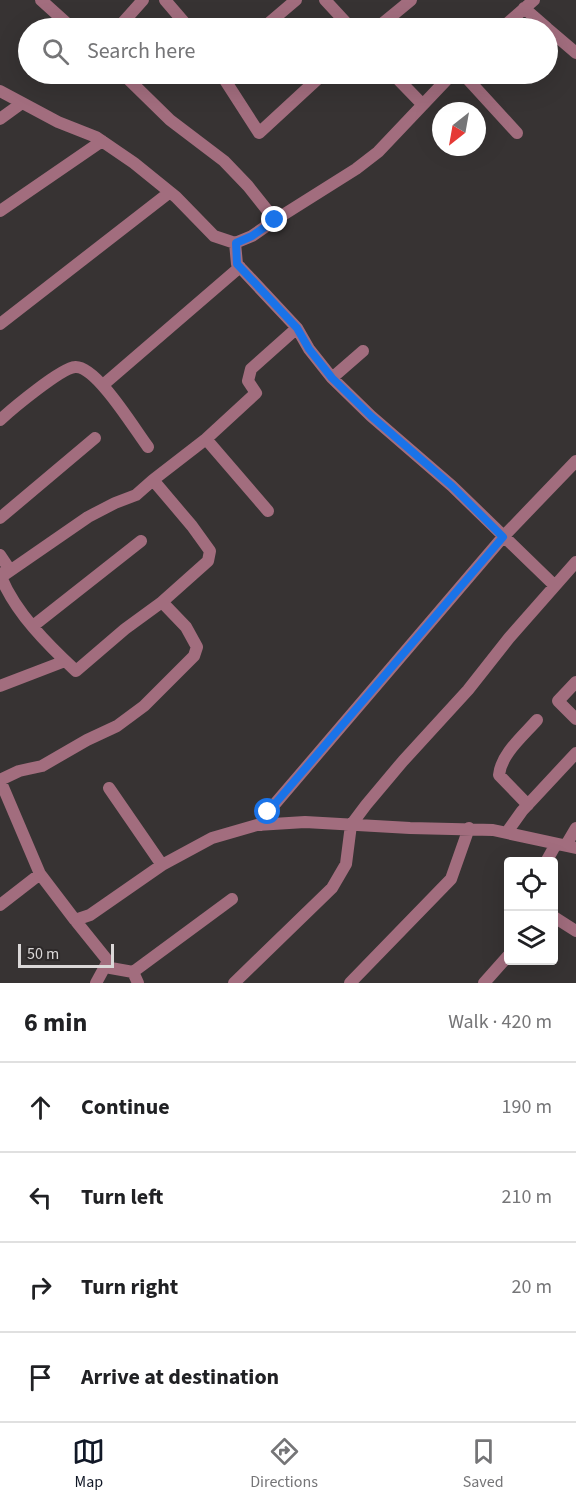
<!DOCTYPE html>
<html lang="en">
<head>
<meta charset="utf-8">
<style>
  :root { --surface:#fff; --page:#f6f6f6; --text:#202124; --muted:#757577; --line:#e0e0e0; --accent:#111827 }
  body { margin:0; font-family:"Source Sans 3",sans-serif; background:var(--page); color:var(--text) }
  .controls { position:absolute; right:18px; bottom:18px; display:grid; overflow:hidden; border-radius:6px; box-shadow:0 6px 24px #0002 }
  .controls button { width:54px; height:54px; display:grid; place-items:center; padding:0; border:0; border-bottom:2px solid var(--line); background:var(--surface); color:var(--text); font:30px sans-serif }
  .compass { position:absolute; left:432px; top:102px; width:54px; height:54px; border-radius:50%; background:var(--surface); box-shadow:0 6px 24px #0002; rotate:211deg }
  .scale { position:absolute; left:18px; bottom:15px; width:96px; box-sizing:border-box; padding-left:6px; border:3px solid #dbd8d8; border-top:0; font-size:16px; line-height:21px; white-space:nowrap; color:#dbd8d8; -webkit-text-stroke:4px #2d2929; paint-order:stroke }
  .stop { position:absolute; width:18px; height:18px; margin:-14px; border:4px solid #1a73e8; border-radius:50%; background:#fff }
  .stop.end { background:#1a73e8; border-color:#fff; box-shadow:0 2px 6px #0008 }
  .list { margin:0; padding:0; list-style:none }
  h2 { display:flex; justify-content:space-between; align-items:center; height:78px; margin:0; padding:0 24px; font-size:26px }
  h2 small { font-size:20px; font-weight:400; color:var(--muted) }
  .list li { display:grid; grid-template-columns:39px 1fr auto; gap:18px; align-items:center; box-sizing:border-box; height:90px; padding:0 24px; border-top:2px solid var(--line) }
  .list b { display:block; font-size:22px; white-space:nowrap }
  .list em { font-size:20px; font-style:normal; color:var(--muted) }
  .icon { flex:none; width:33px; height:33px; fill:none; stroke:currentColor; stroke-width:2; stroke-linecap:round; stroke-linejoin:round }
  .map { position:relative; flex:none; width:576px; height:983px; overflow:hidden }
  .search { position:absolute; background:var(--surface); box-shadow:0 6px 24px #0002; left:18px; right:18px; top:18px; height:66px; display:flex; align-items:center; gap:15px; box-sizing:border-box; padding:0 21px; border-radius:33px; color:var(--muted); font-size:22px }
  .sheet { height:438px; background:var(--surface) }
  nav { display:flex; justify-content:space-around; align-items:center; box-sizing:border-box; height:84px; border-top:2px solid var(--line); background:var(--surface); font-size:16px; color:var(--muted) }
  nav a { display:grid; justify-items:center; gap:3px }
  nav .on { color:var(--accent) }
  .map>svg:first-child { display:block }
</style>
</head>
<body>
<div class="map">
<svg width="576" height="983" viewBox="0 0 576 983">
  <rect width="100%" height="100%" fill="#373333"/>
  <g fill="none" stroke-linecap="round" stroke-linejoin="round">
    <path stroke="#a26d7e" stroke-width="12" d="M 41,0 L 72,28
      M 165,0 L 189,28
      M 325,0 L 351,28
      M 524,8 L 547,28
      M 118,28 L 143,0
      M 263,28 L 296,0
      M 377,28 L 411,0
      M 502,28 L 534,0
      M 548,29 L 576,53
      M 123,74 L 170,120 L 224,161 L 248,186 L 275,220
      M 221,74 L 259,133 L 323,74
      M 393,74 L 423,105
      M 463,74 L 517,133
      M 0,91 L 58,122 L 96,137 L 134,163 L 176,197 L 214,236 L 235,243 L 252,236 L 275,220 L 356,169 L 378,152 L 452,74
      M 0,119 L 22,103
      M 0,211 L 102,141
      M 235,243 L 237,264 L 297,328 L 309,349 L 332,378 L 371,416 L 452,486 L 554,585
      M 0,324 L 170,192
      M 332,378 L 363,351
      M 103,385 L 240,267
      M 0,420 C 12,409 61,368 75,367 C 96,365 135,430 148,447
      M 206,439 L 268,511
      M 153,480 L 136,495 L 115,503 L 88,517 L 1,577 C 16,613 47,644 76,671 L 125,629 L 162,602
      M 0,518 L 95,438
      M 0,555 L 8,567 L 3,574
      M 33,626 L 141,541
      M 576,682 L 558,701 L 576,719
      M 0,686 L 65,661
      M 0,780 L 40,874 L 75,920 L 90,915 L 162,865 L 212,838 L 257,825 L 305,822 L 410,828 L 493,830 L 576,848
      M 0,780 L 19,771 L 42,766 L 87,740 L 117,726 L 144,706 L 194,656 L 197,647 L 186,627 L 162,602 L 208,561 L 210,551 L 192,526 L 153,480 L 206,439 L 256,393 L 248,381 L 251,369 L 297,328
      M 109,788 L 162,865
      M 528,805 L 499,775 C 501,754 523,736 537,720
      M 261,825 L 268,812 L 503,537 L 576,461
      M 507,832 L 522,811 L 576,753
      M 566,845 L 576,828
      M 546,862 L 556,844
      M 0,905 L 40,874
      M 554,917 L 576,931
      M 75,920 L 108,961 L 96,983
      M 105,967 L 133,972 L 138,983
      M 133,972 L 232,899
      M 234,983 L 332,888 L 346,864 L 351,825 L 366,805 L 403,761 L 468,690 L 509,638 L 576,562
      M 350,983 L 451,879 L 469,828
      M 484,983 L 508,956"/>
  </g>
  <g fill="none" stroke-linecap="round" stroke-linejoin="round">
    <path stroke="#1a73e8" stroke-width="8" d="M 268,812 L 503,537 L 452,486 L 371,416 L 332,378 L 309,349 L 297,328 L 237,264 L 236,243 L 252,236 L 275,220"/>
  </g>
</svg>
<div class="controls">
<button><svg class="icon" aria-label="locate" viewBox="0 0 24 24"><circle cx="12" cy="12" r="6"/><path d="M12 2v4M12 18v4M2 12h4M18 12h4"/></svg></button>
<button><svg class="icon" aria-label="layers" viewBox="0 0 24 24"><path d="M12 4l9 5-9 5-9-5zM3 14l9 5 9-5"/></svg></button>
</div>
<svg class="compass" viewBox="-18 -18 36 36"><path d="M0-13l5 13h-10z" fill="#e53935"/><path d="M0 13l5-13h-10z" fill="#757577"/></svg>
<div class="scale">50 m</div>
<div class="stop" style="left:268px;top:812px"></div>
<div class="stop end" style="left:275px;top:220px"></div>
<div class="search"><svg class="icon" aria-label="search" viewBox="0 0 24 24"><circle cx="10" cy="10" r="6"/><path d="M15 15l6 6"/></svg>Search here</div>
</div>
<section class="sheet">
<h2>6 min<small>Walk · 420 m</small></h2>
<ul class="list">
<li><svg class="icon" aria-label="ahead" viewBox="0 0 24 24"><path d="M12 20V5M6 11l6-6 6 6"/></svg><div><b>Continue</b></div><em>190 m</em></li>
<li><svg class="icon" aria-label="left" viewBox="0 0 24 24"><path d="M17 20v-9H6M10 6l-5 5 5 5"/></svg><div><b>Turn left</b></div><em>210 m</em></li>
<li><svg class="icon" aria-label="right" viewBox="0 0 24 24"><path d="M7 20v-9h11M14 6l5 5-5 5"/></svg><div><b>Turn right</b></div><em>20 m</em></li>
<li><svg class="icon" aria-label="arrive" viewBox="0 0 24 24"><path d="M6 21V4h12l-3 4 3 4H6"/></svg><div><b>Arrive at destination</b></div></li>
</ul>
</section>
<nav>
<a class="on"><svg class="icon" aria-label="map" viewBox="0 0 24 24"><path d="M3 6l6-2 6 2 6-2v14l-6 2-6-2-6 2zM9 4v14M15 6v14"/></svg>Map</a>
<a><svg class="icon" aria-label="directions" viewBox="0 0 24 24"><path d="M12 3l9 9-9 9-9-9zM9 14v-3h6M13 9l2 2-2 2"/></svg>Directions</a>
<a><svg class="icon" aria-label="saved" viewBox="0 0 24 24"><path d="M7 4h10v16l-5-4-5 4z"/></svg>Saved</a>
</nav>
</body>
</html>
